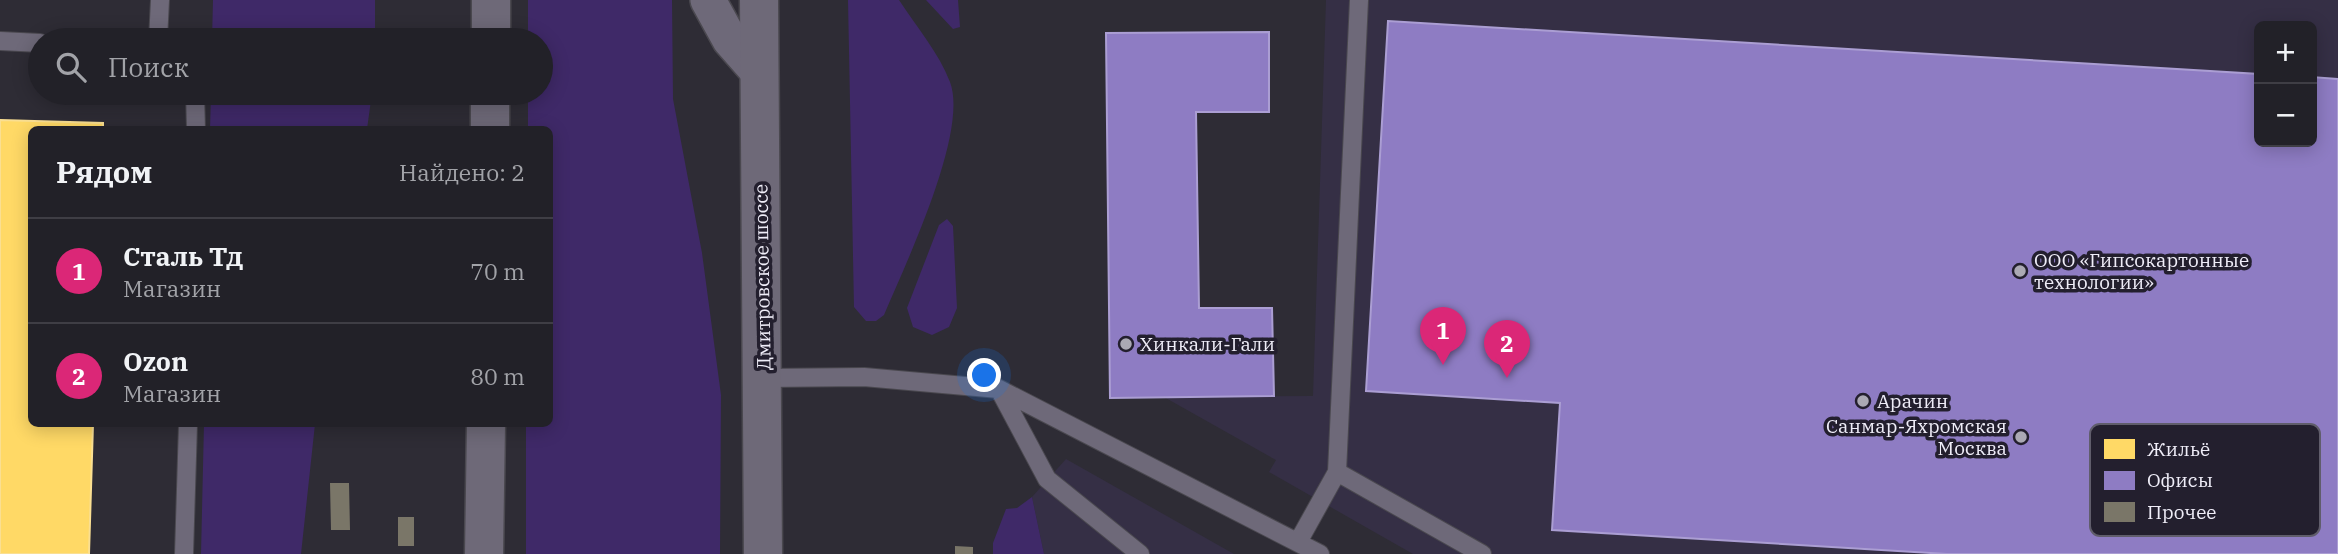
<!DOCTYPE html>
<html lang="ru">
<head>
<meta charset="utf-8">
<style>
  :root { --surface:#222128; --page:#2e2e34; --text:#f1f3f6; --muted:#a2a3a8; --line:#3f3e45; --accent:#db2777 }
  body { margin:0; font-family:"IBM Plex Serif",serif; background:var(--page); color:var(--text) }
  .controls { position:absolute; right:21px; top:21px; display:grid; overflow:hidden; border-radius:10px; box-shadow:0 4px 18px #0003 }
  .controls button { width:63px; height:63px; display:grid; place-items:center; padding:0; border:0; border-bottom:2px solid var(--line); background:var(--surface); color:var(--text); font:35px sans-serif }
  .you { position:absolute; left:985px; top:376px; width:24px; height:24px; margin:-18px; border:5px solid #fff; border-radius:50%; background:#1a73e8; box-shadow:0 0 0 10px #1a73e833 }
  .badge { display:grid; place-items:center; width:46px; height:46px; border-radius:50%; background:var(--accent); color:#fff; font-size:23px; font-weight:700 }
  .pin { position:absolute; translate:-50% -58px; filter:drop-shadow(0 2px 4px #0008) }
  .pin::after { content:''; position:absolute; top:37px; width:24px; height:21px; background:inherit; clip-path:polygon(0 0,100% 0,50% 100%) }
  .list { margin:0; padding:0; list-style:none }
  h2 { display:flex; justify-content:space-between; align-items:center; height:91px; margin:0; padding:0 28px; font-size:30px }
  h2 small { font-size:23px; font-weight:400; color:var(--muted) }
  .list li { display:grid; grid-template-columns:46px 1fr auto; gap:21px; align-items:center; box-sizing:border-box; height:105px; padding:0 28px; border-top:2px solid var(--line) }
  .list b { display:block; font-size:26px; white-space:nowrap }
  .list p { margin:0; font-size:23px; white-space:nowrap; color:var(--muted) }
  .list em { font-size:23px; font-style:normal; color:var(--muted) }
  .icon { flex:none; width:38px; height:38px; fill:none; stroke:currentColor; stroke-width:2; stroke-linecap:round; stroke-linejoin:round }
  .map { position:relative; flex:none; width:2338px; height:554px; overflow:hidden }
  .search { position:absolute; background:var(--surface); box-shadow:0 4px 18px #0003; left:28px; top:28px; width:525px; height:77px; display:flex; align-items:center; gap:18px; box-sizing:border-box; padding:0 24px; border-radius:38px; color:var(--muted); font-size:26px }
  .panel { position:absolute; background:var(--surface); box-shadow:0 4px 18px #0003; left:28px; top:126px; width:525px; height:301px; border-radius:10px }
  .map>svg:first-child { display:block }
</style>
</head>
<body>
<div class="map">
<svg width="2338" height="554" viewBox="0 0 2338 554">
  <rect width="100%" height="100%" fill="#2e2c35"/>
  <path fill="#352f45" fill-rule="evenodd" d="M 1326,0 L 2338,0 L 2338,554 L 1413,554 L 1269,472 L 1276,460 L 1164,397 L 1313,396 ZM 2259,26 L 2312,26 L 2312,142 L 2259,142 Z
    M 1066,459 L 1234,554 L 1044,554 L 1032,497 Z"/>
  <path fill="#3f2968" d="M 213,0 L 375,0 L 375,40 L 212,40 Z
    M 528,0 L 672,0 L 673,99 L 702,253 L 721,395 L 720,554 L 526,554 L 526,424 L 550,424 L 550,130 L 528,129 L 528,93 L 541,93 L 541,40 L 528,40 Z
    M 848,0 L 899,0 C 916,26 939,53 950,82 C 969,132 905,265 884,315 L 876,321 L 866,321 L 854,307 Z
    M 926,0 L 958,0 L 960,27 L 953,29 Z
    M 211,93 L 372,93 L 367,129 L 210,130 Z
    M 947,219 L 953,226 L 957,308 L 949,327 L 932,335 L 913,327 L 907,308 L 939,225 Z
    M 204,424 L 315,424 L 301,554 L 201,554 Z
    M 1032,497 L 1044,554 L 993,554 L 993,543 L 1006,509 L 1017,508 Z"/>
  <path fill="#ffd966" stroke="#fadf92" stroke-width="2" d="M 0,120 L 103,123 L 103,130 L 32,130 L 32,424 L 93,424 L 89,554 L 0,554 Z"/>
  <path fill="#8e7cc3" stroke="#ab9ed3" stroke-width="2" d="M 1388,21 L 2259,74 L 2259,142 L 2312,142 L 2312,77 L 2338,79 L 2338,554 L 1947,554 L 1552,530 L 1560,403 L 1366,391 Z
    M 1269,32 L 1269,112 L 1196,112 L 1199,308 L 1272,308 L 1274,396 L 1110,398 L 1106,33 Z"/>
  <path fill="#7a7668" d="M 330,483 L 349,483 L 350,530 L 331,530 Z
    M 398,517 L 414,517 L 414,546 L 398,546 Z
    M 955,546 L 973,547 L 973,554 L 955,554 Z"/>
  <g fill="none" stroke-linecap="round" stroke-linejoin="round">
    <g stroke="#4a484f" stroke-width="20">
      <path id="lane" d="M 158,40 L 160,0
        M 0,41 L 40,43
        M 195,93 L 196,130
        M 763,378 L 864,377 L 999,389 L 1320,554
        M 999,389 L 1047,479 L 1140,554
        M 1337,472 L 1482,554
        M 1298,542 L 1337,472 L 1359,0
        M 184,554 L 188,424"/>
    </g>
    <g stroke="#4a484f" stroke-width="38">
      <path id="street" d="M 708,0 L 730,40 L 759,73"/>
    </g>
    <g stroke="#4a484f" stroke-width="41">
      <path id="primary" d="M 759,0 L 763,554
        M 491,40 L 491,0
        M 490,130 L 490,93
        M 484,554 L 486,424"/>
    </g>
    <use href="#lane" stroke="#6e6979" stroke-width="18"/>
    <use href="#street" stroke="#6e6979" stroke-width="35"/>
    <use href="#primary" stroke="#6e6978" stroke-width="38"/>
  </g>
  <g fill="#aba9b4" stroke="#231f2e" stroke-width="2.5">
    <circle cx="2020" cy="271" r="7"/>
    <circle cx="1126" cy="344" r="7"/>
    <circle cx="1863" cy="401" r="7"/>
    <circle cx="2021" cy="437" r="7"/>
  </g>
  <g text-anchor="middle" stroke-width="7" stroke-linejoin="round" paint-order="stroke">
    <g font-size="19" fill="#efedf8" stroke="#231f2e" text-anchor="start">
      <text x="2034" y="267">ООО «Гипсокартонные<tspan x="2034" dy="22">технологии»</tspan></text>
      <text x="1140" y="351">Хинкали-Гали</text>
      <text x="1877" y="408">Арачин</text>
      <text x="2007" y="433" text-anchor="end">Санмар-Яхромская<tspan x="2007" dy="22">Москва</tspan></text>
    </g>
    <g font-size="19" fill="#efedf8" stroke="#231f2e">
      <text transform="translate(762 277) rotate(-91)" y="7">Дмитровское шоссе</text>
    </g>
  </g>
  <rect x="2090" y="424" width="230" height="112" rx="10" fill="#231f2e" stroke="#605d6b" stroke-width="2"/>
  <rect x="2104" y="439" width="31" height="20" fill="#ffd966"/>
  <rect x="2104" y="471" width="31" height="19" fill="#8e7cc3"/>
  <rect x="2104" y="502" width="31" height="20" fill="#7a7668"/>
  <g font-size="19" fill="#efedf8">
    <text x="2147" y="456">Жильё</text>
    <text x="2147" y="487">Офисы</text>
    <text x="2147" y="519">Прочее</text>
  </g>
</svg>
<div class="controls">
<button>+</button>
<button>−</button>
</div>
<div class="you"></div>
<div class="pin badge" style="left:1443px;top:365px">1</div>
<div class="pin badge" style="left:1507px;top:378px">2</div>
<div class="search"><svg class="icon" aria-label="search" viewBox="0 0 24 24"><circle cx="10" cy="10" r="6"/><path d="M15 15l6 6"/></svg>Поиск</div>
<section class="panel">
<h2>Рядом<small>Найдено: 2</small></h2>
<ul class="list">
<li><span class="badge">1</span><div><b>Сталь Тд</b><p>Магазин</p></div><em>70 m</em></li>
<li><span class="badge">2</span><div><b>Ozon</b><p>Магазин</p></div><em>80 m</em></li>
</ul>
</section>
</div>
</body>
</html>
